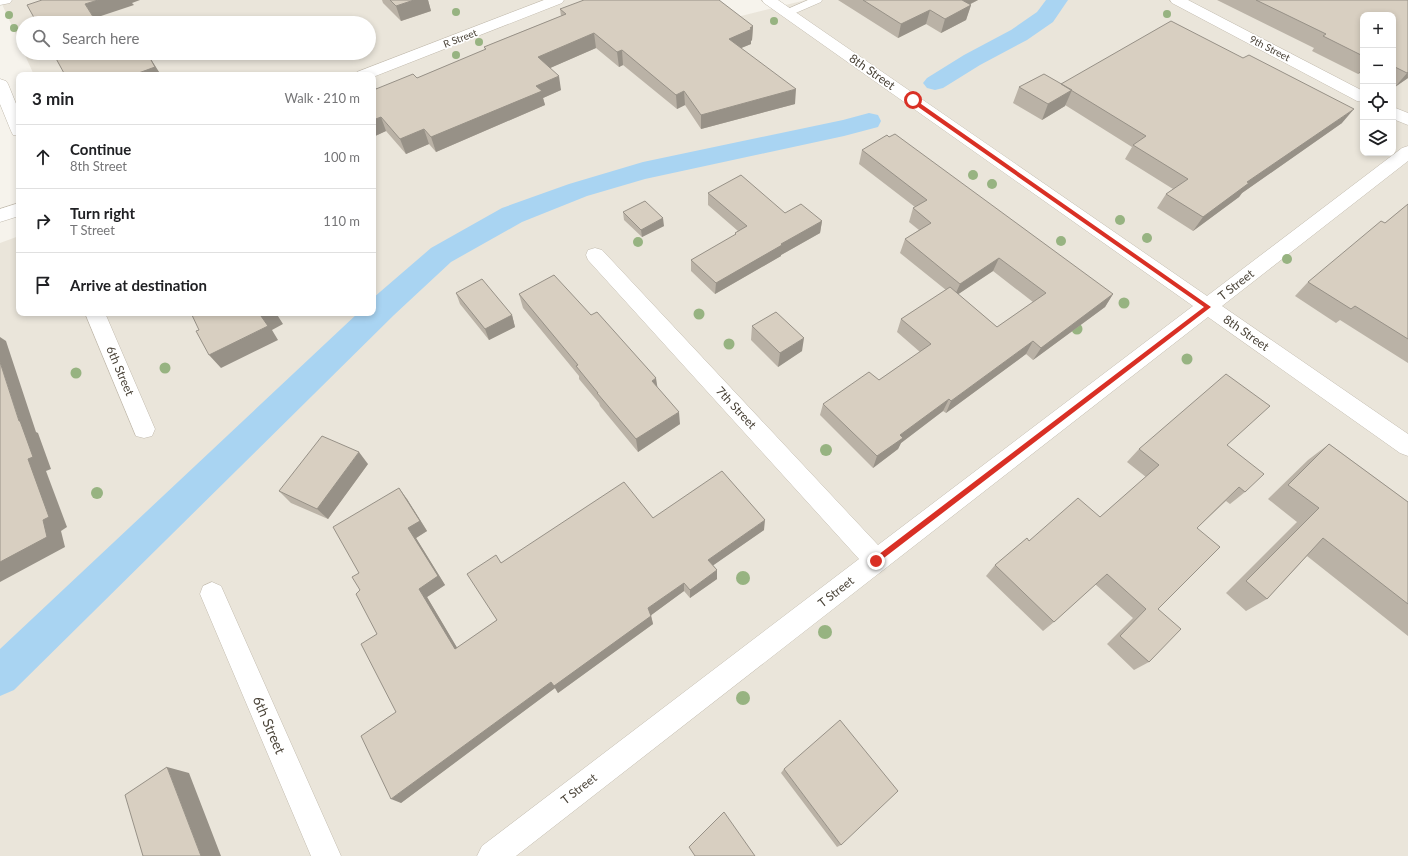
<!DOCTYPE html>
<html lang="en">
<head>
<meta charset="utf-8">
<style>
  :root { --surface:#fff; --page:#f6f6f6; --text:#202124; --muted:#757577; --line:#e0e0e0 }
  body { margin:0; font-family:Lato,sans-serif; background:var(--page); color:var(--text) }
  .controls { position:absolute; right:12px; top:12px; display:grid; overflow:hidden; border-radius:8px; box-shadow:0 2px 6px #0003 }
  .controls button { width:36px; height:36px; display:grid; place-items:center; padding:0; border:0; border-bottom:1px solid var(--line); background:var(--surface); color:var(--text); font:20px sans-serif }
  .stop { position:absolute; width:12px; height:12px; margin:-9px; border:3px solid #d93025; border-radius:50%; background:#fff }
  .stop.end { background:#d93025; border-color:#fff; box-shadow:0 1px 4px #0008 }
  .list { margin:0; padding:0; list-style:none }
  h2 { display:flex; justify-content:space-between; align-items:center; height:52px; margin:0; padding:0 16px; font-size:17px }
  h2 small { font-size:13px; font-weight:400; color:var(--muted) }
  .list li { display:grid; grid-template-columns:26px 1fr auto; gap:12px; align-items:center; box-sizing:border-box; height:64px; padding:0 16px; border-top:1px solid var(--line) }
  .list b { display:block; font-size:15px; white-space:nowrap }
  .list p { margin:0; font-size:13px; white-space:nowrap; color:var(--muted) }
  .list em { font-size:13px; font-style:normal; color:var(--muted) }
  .icon { flex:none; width:22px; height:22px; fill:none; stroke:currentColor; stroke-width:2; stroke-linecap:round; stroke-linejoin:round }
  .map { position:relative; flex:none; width:1408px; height:856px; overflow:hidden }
  .search { position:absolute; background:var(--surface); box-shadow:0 2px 6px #0003; left:16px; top:16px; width:360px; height:44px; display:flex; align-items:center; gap:10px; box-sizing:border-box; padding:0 14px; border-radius:22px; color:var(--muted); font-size:15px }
  .panel { position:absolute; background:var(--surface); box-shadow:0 2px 6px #0003; left:16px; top:72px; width:360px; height:244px; border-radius:8px }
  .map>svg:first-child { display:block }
</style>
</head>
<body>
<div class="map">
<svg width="1408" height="856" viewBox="0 0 1408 856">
  <rect width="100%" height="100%" fill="#f6f3ec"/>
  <path fill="#eae5da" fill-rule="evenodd" d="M 0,0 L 600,0 L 666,48 L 741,16 L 806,0 L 1408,0 L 1408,856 L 0,856 L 0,243 L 19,236 L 19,313 L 373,313 L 373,75 L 34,75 L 24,53 L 369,53 L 369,23 L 23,23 L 23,50 ZM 1363,15 L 1393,15 L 1393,153 L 1363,153 Z"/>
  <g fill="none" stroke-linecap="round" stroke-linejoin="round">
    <path fill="#a9d4f2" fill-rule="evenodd" d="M 1046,0 L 1068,0 L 1053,22 L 1027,40 L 980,65 L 943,88 L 935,90 L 927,88 L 923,83 L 927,78 L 964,55 L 1011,30 L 1037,12 Z
      M 869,113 L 878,115 L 881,121 L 878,127 L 844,136 L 645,179 L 587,196 L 522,222 L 451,262 L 394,315 L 14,690 L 0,696 L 0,649 L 358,313 L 373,313 L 373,298 L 431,248 L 502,208 L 569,184 L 643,162 L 843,120 Z"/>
    <g stroke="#c2bbae" stroke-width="1">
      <path id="service" d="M 808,0 L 822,0 L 821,2 L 791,15 L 787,16 L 782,13 L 783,11 Z"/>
    </g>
    <g stroke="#c2bbae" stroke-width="1">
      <path id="minor" d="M 0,0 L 12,0 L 10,3 L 0,5 Z
        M 544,0 L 564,0 L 562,3 L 373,77 L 373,75 L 355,75 L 357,72 Z
        M 762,0 L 778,0 L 1207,296 L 1402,148 L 1408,146 L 1408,161 L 1222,306 L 1408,434 L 1408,456 L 1400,453 L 1208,317 L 516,856 L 477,856 L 482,846 L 859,559 L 588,260 L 586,255 L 588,250 L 595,248 L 602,250 L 878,545 L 1193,306 L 764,3 Z
        M 1170,0 L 1188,0 L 1363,91 L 1363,102 L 1357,101 L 1172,3 Z
        M 0,79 L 6,81 L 8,84 L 19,111 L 19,136 L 13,135 L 11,131 L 0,104 Z
        M 1393,107 L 1408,113 L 1408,125 L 1393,119 Z
        M 19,203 L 19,216 L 0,222 L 0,209 Z
        M 85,313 L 105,313 L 155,429 L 152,436 L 144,438 L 136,436 Z
        M 212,582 L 221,586 L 341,856 L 311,856 L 200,594 L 203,586 Z"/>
    </g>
    <use href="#service" fill="#fff" fill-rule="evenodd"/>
    <use href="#minor" fill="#fff" fill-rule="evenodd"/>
  </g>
  <g fill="#97b381">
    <circle cx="456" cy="12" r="4"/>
    <circle cx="1167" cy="14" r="4"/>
    <circle cx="9" cy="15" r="4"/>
    <circle cx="774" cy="21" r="4"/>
    <circle cx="14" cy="28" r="4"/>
    <circle cx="479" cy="42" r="4"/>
    <circle cx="456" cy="55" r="4"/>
    <circle cx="973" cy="175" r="5"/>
    <circle cx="992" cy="184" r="5"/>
    <circle cx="1120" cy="220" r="5"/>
    <circle cx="1147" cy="238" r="5"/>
    <circle cx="1061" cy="241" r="5"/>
    <circle cx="638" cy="242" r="5"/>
    <circle cx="1287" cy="259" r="5"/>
    <circle cx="1124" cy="303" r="5.5"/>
    <circle cx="699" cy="314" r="5.5"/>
    <circle cx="1077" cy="329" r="5.5"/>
    <circle cx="729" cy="344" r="5.5"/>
    <circle cx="1187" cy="359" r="5.5"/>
    <circle cx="165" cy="368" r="5.5"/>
    <circle cx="76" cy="373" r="5.5"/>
    <circle cx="826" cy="450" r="6"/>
    <circle cx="97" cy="493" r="6"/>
    <circle cx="743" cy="578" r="7"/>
    <circle cx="825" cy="632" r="7"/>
    <circle cx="743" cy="698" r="7"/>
  </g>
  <path fill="#bab2a6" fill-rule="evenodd" d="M 382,0 L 428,0 L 431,11 L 401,21 L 383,3 Z
    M 838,0 L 978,0 L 969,5 L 971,5 L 966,20 L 941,33 L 926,24 L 898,38 Z
    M 1217,0 L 1408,0 L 1408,78 L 1395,87 L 1393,86 L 1393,15 L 1363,15 L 1363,71 L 1358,74 L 1312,51 L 1314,48 Z
    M 560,9 L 753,26 L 752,40 L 751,41 L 751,44 L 741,48 L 795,104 L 701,129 L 685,105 L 677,109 L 623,65 L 619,67 L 596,48 L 550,68 L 561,90 L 543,98 L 545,105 L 436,152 L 429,144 L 406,154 L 386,131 L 373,137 L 376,89 L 417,78 L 485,50 L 484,47 L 561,16 Z
    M 1061,84 L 1342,123 L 1242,193 L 1239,197 L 1193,231 L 1157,208 L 1166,194 L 1173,189 L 1125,159 L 1132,147 L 1065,105 L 1065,106 L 1042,120 L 1013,103 L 1019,87 Z
    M 862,150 L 1113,294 L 1105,307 L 1033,360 L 1026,354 L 946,413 L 943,411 L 901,443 L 898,449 L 873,468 L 820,415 L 823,404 L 879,380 L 920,352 L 897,332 L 901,319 L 946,290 L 900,253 L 905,239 L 919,230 L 909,222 L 913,208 L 915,207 L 859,164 ZM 993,271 L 1033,302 L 997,327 L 958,294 Z
    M 708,193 L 785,213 L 822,221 L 820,233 L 781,255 L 781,256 L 715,294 L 691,271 L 691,260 L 735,235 L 735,233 L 738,231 L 708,205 Z
    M 1408,204 L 1408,363 L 1340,320 L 1336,323 L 1295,296 L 1308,282 L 1385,223 Z
    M 623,212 L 664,226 L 642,237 L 624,220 Z
    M 456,293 L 512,315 L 515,327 L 489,340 L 460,304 Z
    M 519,294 L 657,387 L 680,424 L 638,452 L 600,406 L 599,403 L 579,379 L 579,376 L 523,308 Z
    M 752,326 L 802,351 L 778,367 L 751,340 Z
    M 1329,444 L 1408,502 L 1408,636 L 1307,556 L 1267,599 L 1246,611 L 1226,593 L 1297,522 L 1268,499 L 1308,460 Z
    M 1227,445 L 1245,492 L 1230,504 L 1226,501 L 1197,528 L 1158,609 L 1149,662 L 1134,670 L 1107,644 L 1133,618 L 1095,584 L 1054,622 L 1043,631 L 986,576 L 995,565 L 1029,541 L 1100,517 L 1146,477 L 1127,462 L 1139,449 Z
    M 368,464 L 328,519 L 291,503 L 279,491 Z
    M 407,499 L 427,531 L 416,538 L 445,585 L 427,597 L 457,648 L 497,620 L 501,563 L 653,518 L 764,530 L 713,565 L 717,570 L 717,579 L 690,598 L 684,591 L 651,615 L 653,624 L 558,693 L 555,688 L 401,803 L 396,712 L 377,634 L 360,590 L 359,573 Z
    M 784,769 L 841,845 L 837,847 L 781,773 Z"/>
  <path fill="#979187" d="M 98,0 L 140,0 L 132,3 L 134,5 L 95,18 L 98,23 L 97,23 L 85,4 Z
    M 414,0 L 428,0 L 431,11 L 401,21 L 396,6 Z
    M 958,0 L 978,0 L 954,12 Z
    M 971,5 L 966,20 L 941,33 L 945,19 Z
    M 930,10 L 926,24 L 898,38 L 901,24 Z
    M 753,26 L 752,40 L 751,41 L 751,44 L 729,53 L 729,39 Z
    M 594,33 L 596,48 L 541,72 L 538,57 Z
    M 622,50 L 623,65 L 619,67 L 617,52 Z
    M 147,53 L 161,75 L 133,75 Z
    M 1363,68 L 1363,71 L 1358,74 Z
    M 1408,72 L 1408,78 L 1395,87 Z
    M 559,76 L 561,90 L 543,98 L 545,105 L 436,152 L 431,137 L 536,86 Z
    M 796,89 L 795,104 L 701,129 L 701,115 Z
    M 1072,90 L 1065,106 L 1042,120 L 1048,104 Z
    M 684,91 L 685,105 L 677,109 L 676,95 Z
    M 1354,109 L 1342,123 L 1242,193 L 1239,197 L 1193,231 L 1203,217 L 1247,182 Z
    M 381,117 L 386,131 L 373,137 L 373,120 Z
    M 424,129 L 429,144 L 406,154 L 400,139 Z
    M 663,218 L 664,226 L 642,237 L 641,230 Z
    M 822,221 L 820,233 L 781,255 L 781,256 L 715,294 L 716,283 L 781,244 Z
    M 999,258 L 993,271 L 954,297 L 960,284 Z
    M 1113,294 L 1105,307 L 1033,360 L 1041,348 Z
    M 267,313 L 276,313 L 283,324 L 272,330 L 278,340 L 221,368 L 209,355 L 261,316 Z
    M 512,315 L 515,327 L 489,340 L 485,329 Z
    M 0,337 L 6,341 L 36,432 L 38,433 L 51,469 L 46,471 L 67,527 L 61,531 L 65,547 L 0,582 L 0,562 L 28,459 L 19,421 L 0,362 Z
    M 804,338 L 802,351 L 778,367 L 780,353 Z
    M 1033,341 L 1026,354 L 946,413 L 951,401 Z
    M 656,378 L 658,391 L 652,381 Z
    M 949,399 L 943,411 L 901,443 L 898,449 L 873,468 L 877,456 L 900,435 Z
    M 679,412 L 680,424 L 638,452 L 636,439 Z
    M 359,452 L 368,464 L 328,519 L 317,509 Z
    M 399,488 L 407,499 L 427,531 L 416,538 L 445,585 L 427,597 L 462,656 L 455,649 L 419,589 L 408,528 Z
    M 765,520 L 764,530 L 708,569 L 708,560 Z
    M 717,570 L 717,579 L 690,598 L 690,590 Z
    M 684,583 L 684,591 L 650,616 L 648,608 Z
    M 651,616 L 653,624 L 558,693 L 555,688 L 401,803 L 391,799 L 551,682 Z
    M 167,767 L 189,773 L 221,856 L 201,856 Z"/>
  <path fill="#d8cfc1" stroke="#979187" d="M 42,0 L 98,0 L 85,4 L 97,23 L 37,23 L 27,5 Z
    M 390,0 L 414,0 L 396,6 Z
    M 584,0 L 719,0 L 753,26 L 750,28 L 752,29 L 729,39 L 796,89 L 701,115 L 684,91 L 676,95 L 622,50 L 617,52 L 594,33 L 538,57 L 559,76 L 536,86 L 542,91 L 431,137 L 424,129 L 400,139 L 381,117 L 373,120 L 373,89 L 376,88 L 376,89 L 413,74 L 417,78 L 486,49 L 484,47 L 566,14 L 560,9 Z
    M 863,0 L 962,0 L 971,5 L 945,19 L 930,10 L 901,24 Z
    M 1256,0 L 1408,0 L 1408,72 L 1407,73 L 1393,66 L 1393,15 L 1363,15 L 1363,56 L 1323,36 L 1326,34 Z
    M 1171,21 L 1243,58 L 1249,55 L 1354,109 L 1247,182 L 1249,183 L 1203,217 L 1166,194 L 1188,179 L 1133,145 L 1146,136 L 1061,84 Z
    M 53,53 L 147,53 L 155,67 L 133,75 L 65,75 Z
    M 1044,74 L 1072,90 L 1048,104 L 1019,87 Z
    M 895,134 L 1113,294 L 1041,348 L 1033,341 L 951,401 L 949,399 L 900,435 L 903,438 L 877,456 L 823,404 L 869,372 L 879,380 L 931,344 L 901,319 L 950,287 L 997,327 L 1046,293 L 999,258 L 960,284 L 905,239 L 931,223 L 913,208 L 927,200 L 862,150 L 887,135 L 889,137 Z
    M 741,175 L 785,213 L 801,204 L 822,221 L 781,244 L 782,245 L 716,283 L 691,260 L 736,234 L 735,233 L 747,226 L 708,193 Z
    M 645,201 L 663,218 L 641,230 L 623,212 Z
    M 1408,204 L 1408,339 L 1355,306 L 1351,309 L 1308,282 L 1381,221 L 1385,223 Z
    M 554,275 L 591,315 L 597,312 L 656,378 L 652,381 L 679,412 L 636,439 L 597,393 L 598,393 L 576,366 L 578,365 L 519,294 Z
    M 482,279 L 512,315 L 485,329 L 456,293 Z
    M 776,312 L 804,338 L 780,353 L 752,326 Z
    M 191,313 L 267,313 L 261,316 L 268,326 L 209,355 L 196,331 L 199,330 Z
    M 0,362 L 19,421 L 20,421 L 33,457 L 28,459 L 49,517 L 43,520 L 47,537 L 0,562 Z
    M 1226,374 L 1270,406 L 1227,445 L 1264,474 L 1245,492 L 1239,487 L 1197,528 L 1220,547 L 1158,609 L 1181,629 L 1149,662 L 1120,636 L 1146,609 L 1107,574 L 1054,622 L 995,565 L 1027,538 L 1029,541 L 1078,498 L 1100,517 L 1159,465 L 1139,449 Z
    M 322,436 L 359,452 L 317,509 L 279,491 Z
    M 1329,444 L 1408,502 L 1408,604 L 1323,538 L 1267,599 L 1246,581 L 1319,508 L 1288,485 Z
    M 722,471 L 765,520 L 708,560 L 717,570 L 690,590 L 684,583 L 648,608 L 651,616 L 554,686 L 551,682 L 391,799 L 361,736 L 396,712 L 361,644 L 377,634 L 356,594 L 360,590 L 352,577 L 359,573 L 333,527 L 399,488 L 420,521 L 408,528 L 438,576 L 419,589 L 455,649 L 497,620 L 467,574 L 496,555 L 501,563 L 624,482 L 653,518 Z
    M 840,720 L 898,791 L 841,845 L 784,769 Z
    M 167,767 L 201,856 L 143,856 L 125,795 Z
    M 724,812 L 755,856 L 695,856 L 689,847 Z"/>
  <path fill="#d93025" d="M 911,99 L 914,99 L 1211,307 L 876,564 L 873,561 L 874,558 L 1204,307 L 911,102 Z"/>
  <g text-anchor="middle" stroke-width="3.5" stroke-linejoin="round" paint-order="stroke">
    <g font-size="10" fill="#4b4439" stroke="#fff">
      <text transform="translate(460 38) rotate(-21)" y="4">R Street</text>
      <text transform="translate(1270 48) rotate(27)" y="4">9th Street</text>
    </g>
    <g font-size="12" fill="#4b4439" stroke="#fff">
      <text transform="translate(872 72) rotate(35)" y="4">8th Street</text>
      <text transform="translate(1236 285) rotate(-38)" y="4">T Street</text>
      <text transform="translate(1246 333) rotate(35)" y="4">8th Street</text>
      <text transform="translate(120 371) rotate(67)" y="4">6th Street</text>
      <text transform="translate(736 408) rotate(47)" y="4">7th Street</text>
      <text transform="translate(836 592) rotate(-38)" y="4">T Street</text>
      <text transform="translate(579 789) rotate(-38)" y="4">T Street</text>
    </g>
    <g font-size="14" fill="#4b4439" stroke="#fff">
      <text transform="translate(269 725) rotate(67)" y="5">6th Street</text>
    </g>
  </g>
</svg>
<div class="controls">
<button>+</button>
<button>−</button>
<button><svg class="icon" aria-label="locate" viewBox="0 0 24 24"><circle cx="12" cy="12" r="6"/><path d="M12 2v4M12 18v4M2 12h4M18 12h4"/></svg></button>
<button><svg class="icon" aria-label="layers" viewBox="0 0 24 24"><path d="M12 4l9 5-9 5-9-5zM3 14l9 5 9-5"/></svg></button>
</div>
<div class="stop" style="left:913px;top:100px"></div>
<div class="stop end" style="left:876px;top:561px"></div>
<div class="search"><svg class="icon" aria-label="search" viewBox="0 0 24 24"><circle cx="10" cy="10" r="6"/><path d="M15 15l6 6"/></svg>Search here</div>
<section class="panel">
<h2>3 min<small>Walk · 210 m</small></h2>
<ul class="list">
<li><svg class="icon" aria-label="ahead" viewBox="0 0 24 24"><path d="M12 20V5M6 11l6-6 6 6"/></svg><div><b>Continue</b><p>8th Street</p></div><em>100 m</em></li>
<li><svg class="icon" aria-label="right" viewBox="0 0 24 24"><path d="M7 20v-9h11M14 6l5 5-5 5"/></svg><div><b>Turn right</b><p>T Street</p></div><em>110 m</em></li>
<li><svg class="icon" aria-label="arrive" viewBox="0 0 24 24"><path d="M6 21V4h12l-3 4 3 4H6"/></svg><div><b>Arrive at destination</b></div></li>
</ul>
</section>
</div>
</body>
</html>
